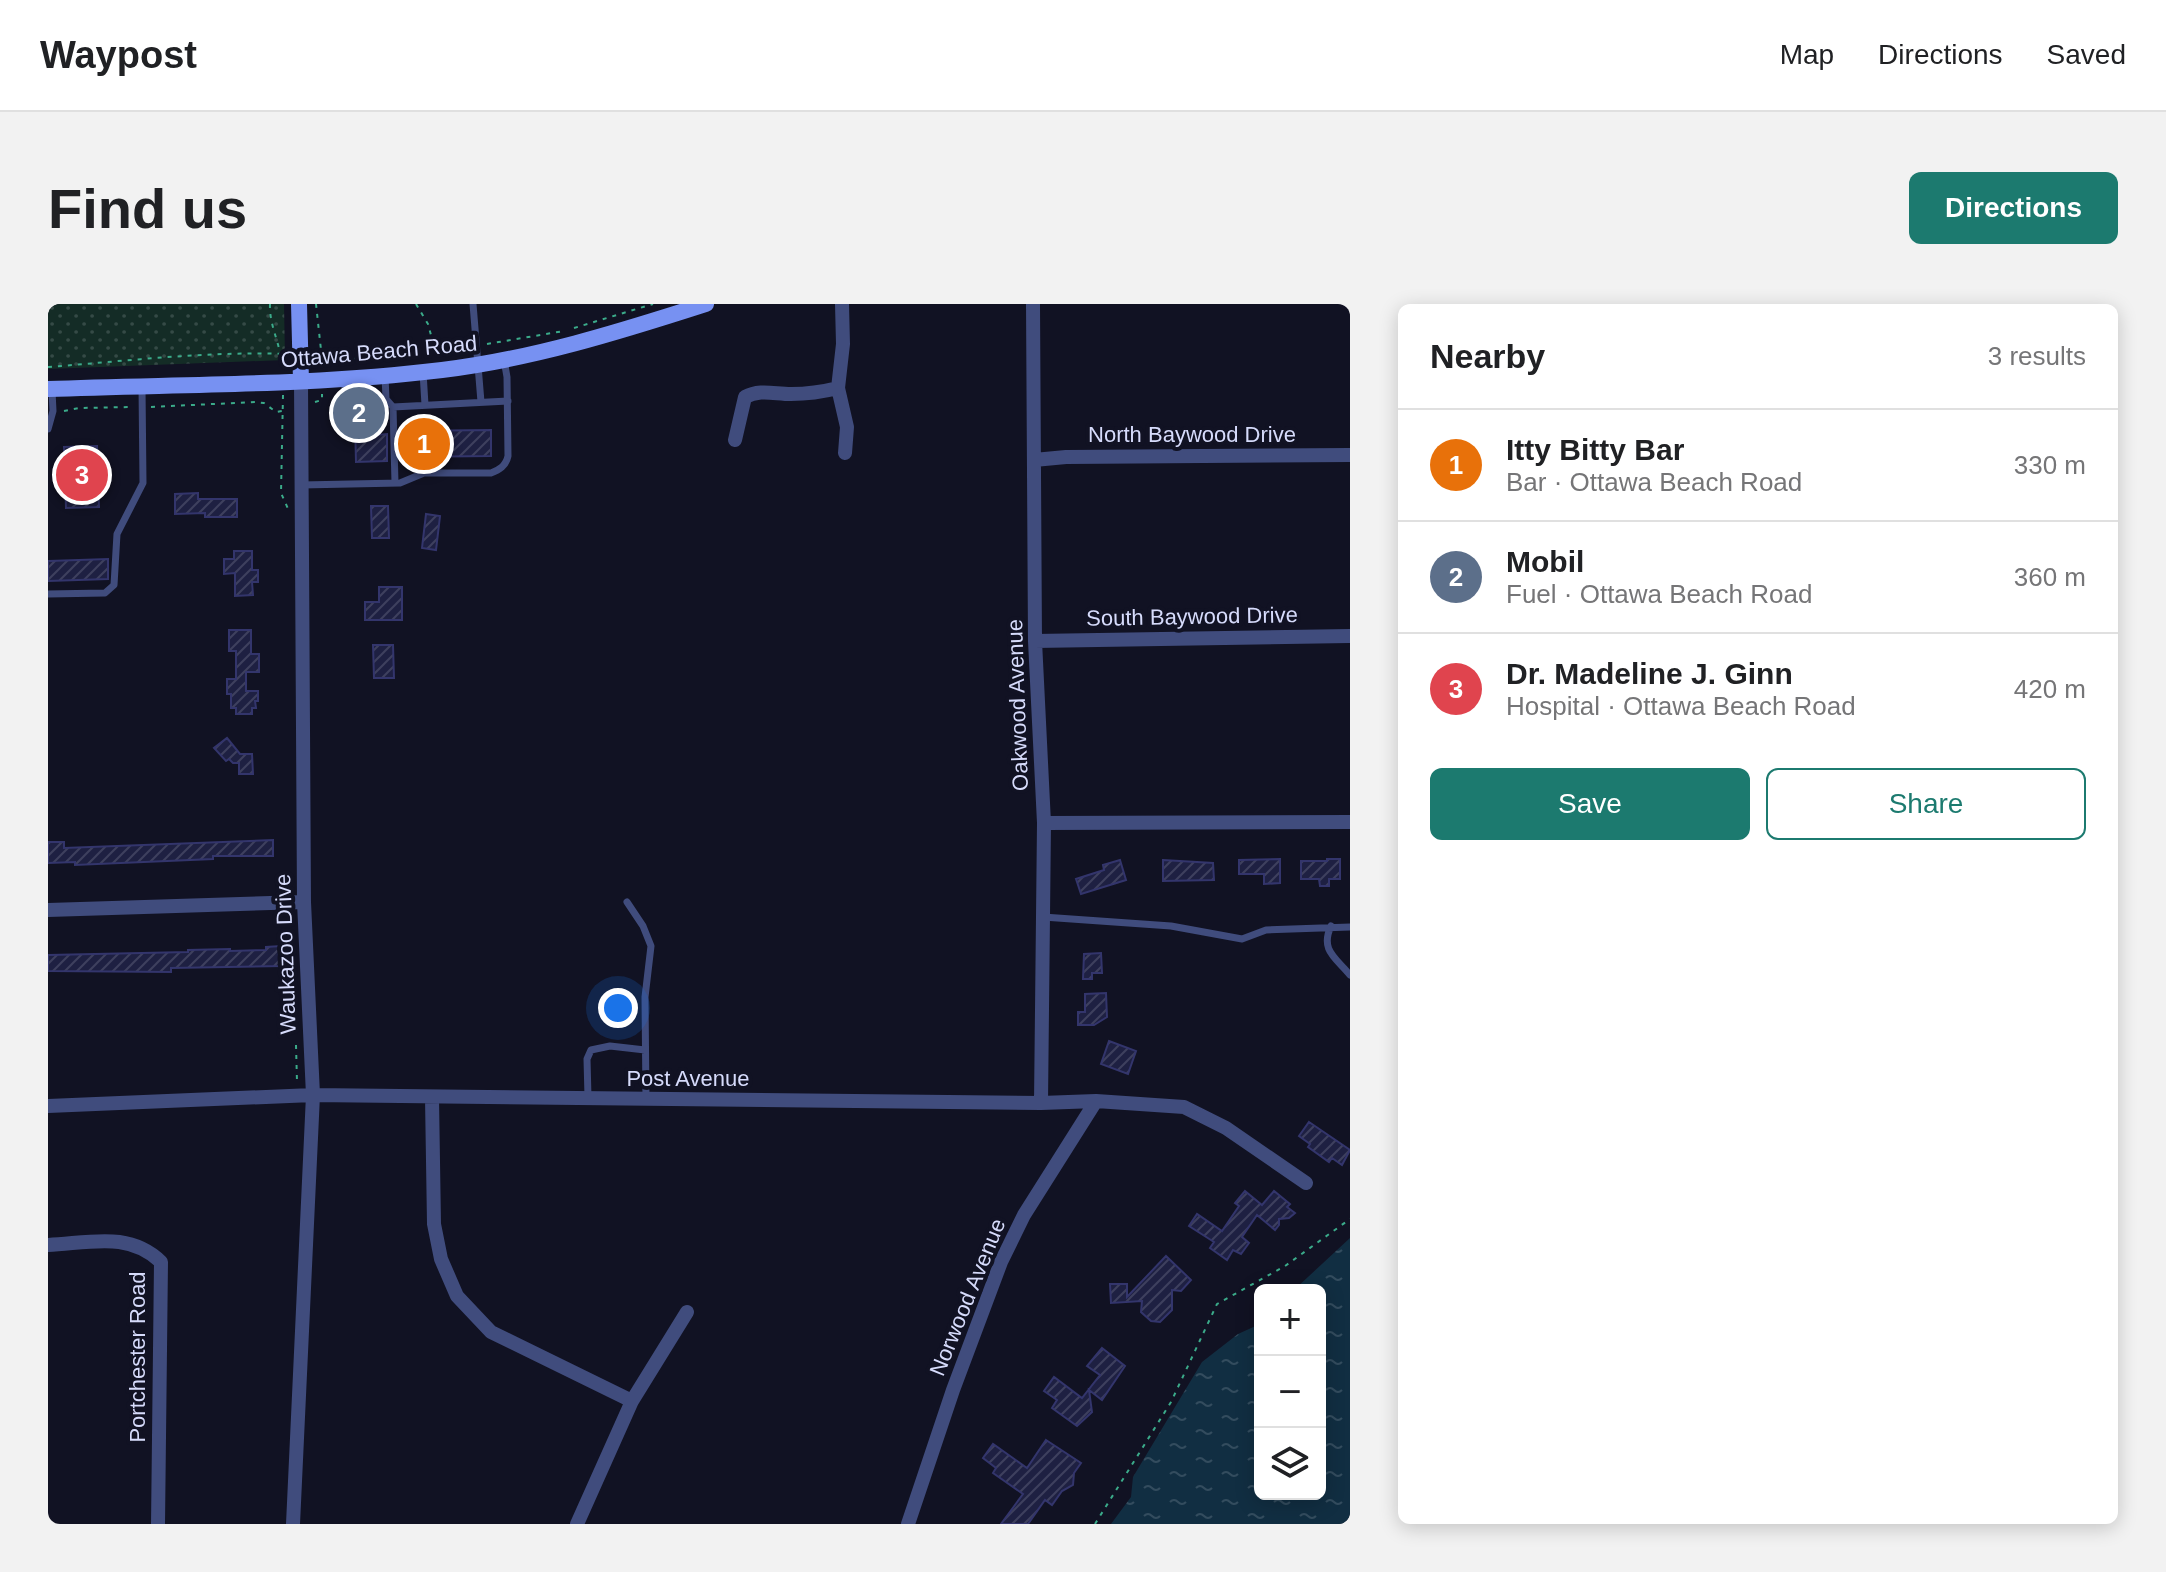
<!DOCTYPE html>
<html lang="en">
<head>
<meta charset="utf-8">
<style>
  :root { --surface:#fff; --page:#f2f2f2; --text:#202124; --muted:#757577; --line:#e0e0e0; --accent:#1c7a6f }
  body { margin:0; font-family:Arial,sans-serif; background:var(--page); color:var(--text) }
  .controls { position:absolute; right:24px; bottom:24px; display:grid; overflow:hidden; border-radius:12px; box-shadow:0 4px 20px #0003 }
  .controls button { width:72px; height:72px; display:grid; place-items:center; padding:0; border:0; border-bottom:2px solid var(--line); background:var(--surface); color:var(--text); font:40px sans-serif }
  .you { position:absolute; left:570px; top:704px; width:28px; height:28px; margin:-20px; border:6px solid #fff; border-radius:50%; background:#1a73e8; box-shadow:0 0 0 12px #1a73e833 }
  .badge { display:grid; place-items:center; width:52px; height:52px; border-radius:50%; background:var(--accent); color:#fff; font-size:26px; font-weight:700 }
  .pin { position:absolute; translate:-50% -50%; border:4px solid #fff; box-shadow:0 2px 8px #0006 }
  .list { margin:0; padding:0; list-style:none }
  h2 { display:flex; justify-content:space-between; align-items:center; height:104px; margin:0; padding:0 32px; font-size:34px }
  h2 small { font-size:26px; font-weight:400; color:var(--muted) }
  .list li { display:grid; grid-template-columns:52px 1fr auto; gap:24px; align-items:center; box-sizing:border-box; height:112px; padding:0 32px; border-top:2px solid var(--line) }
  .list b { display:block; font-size:30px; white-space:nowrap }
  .list p { margin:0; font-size:26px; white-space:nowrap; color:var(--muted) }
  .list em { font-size:26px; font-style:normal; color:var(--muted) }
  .actions { display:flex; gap:16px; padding:24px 32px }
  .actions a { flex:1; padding:18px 0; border:2px solid var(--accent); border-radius:12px; text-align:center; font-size:28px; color:var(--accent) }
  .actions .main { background:var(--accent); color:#fff }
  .icon { flex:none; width:44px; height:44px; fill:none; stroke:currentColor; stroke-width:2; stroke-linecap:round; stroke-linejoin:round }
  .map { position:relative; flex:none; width:1302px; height:1220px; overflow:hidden; border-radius:12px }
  header { display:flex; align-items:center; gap:48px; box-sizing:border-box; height:112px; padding:0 40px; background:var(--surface); border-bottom:2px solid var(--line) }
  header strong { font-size:38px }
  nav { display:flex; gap:44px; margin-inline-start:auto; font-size:28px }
  .intro { display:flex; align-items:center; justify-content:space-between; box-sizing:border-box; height:192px; padding:0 48px }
  h1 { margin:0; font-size:56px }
  .button { padding:20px 36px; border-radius:12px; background:var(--accent); color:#fff; font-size:28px; font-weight:700 }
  main { display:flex; gap:48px; padding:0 48px }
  aside { flex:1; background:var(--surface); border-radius:12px; box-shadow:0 4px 20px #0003 }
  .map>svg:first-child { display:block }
</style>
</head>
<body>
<header>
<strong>Waypost</strong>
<nav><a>Map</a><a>Directions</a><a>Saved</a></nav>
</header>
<div class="intro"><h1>Find us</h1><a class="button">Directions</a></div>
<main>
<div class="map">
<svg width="1302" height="1220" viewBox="0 0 1302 1220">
  <defs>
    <pattern id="park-dots" width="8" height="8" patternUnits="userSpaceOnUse" patternTransform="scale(2)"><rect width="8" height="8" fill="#142c26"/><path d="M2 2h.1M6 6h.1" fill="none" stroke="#354a46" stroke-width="1.8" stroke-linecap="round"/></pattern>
    <pattern id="water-ripples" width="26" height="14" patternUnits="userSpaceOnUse" patternTransform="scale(2)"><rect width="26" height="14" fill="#112e42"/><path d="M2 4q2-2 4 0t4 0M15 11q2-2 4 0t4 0" fill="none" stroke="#334c5e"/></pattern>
    <pattern id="building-hatch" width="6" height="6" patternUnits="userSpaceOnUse" patternTransform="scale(2)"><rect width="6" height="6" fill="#1e2042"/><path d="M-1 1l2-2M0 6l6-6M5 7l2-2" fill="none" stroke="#3e405e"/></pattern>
  </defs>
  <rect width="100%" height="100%" fill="#111223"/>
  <path fill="url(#park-dots)" d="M 0,0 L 236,0 L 237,56 L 0,65 Z"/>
  <path fill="url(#water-ripples)" d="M 1302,934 L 1302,1220 L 1063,1220 L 1083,1193 L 1085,1173 L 1154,1058 L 1190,1030 L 1212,1020 L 1212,1190 L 1272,1190 L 1272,986 L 1246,986 Z"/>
  <path fill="url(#building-hatch)" stroke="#33356c" stroke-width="2" d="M 327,100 L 328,131 L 339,130 L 339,157 L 308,158 L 307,118 L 285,118 L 285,102 Z
    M 443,126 L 443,152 L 353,153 L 352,127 Z
    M 49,142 L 51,203 L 18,204 L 16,143 Z
    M 150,189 L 150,195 L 189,195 L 189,213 L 157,213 L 157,209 L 127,210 L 127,190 Z
    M 323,202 L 340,202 L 341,234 L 324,234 Z
    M 378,210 L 392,212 L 388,246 L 374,244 Z
    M 186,247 L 204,247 L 204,266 L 210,266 L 210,278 L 204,278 L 205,291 L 187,292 L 187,269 L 176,270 L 176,255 L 186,255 Z
    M 60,255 L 60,275 L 0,277 L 0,257 Z
    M 331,283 L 354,283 L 354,316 L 317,316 L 317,298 L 331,298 Z
    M 181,326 L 203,326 L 203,350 L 211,350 L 211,368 L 198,368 L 198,387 L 210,387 L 210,397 L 207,397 L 208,404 L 204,404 L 204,410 L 188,410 L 188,404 L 183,404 L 183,390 L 179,390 L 179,375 L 188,375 L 188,347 L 181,347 Z
    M 325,341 L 345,341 L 346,374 L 326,374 Z
    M 179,434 L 192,450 L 204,450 L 205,470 L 191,470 L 191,459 L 185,459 L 181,455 L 178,457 L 166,444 Z
    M 225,536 L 225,552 L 165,552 L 165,555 L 27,561 L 27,558 L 0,559 L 0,538 L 16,538 L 16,544 Z
    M 1232,555 L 1232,579 L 1216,580 L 1216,570 L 1191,570 L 1191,556 Z
    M 1279,555 L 1292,555 L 1292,575 L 1281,575 L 1281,582 L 1272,582 L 1271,575 L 1253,575 L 1253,557 L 1279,557 Z
    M 1072,556 L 1078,576 L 1033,590 L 1028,575 L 1056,566 L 1055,561 Z
    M 1115,556 L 1165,559 L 1166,576 L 1115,577 Z
    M 233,642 L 234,662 L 123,664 L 123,668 L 0,667 L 0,651 L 140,648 L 140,646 L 182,645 L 182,647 L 218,646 L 218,643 Z
    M 1053,649 L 1054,669 L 1044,669 L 1044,675 L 1035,675 L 1036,650 Z
    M 1058,689 L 1059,713 L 1046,721 L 1030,721 L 1030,708 L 1037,708 L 1037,690 Z
    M 1061,737 L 1088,747 L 1080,770 L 1053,760 Z
    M 1261,818 L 1302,846 L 1294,861 L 1284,854 L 1281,858 L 1260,843 L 1262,840 L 1251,832 Z
    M 1197,887 L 1214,901 L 1226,887 L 1242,900 L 1239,903 L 1247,909 L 1241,914 L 1231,915 L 1231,921 L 1227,926 L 1209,911 L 1194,933 L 1201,939 L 1193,950 L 1185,946 L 1179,956 L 1162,944 L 1166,938 L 1141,922 L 1149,910 L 1174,927 L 1191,902 L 1187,899 Z
    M 1118,952 L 1143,976 L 1133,987 L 1124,986 L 1124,1006 L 1112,1018 L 1103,1017 L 1093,1008 L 1094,997 L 1063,999 L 1062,980 L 1079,980 L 1079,993 Z
    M 1054,1044 L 1077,1062 L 1054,1096 L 1041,1086 L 1044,1108 L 1029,1122 L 1004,1104 L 1009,1096 L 996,1087 L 1006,1073 L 1034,1094 L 1052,1071 L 1039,1062 Z
    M 998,1136 L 1033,1159 L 1026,1169 L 1025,1181 L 1014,1187 L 1004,1201 L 997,1196 L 980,1220 L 953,1220 L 975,1190 L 945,1169 L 948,1164 L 935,1154 L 945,1140 L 979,1164 Z"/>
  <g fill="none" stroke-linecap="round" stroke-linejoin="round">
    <path stroke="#3bab8a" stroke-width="2" stroke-dasharray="4 6" stroke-linecap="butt" d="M 222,0 C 221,23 234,42 234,65
      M 268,0 L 273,46
      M 368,0 L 380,20 L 387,46
      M 526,24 L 605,0
      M 439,40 L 516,27
      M 268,49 L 277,52 L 276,63
      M 277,52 C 313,60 379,48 417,43
      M 0,63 C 79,57 159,47 238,50
      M 235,91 L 233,189 L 241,207
      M 267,98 L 274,96 L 274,90
      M 103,103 L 207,98 L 216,99 L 228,108 L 234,107
      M 16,107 L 31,104 L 85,103
      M 248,741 L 249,778
      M 1047,1220 L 1123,1098 L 1169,1000 L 1237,962 L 1302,915"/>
    <path stroke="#404c7d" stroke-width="7" d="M 425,0 L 433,98
      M 375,68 L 377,101
      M 337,72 L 338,95 L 345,103 L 460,97
      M 297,74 L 297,96
      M 345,103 L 347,179
      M 0,125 L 5,107 L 4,87
      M 253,181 L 352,179 L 376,169 L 443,169 C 451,166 458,162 460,152 L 459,73 L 456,56
      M 0,290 L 57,289 L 66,281 L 69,230 L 95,179 L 94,83
      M 579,598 L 595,622 L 603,642 L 597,693 L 598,796
      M 995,613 L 1123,622 L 1194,635 L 1218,626 L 1302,623
      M 1283,622 C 1272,646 1287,653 1302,671
      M 540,793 L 539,755 L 543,746 L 562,742 L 597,746"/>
    <path stroke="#404c7d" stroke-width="14" d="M 794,0 L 795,40 L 790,84 L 799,123 L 797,149
      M 985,0 L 987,337 L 996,519 L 993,799
      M 687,136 L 697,93 C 712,85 726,90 743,90 C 759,90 774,88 790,84
      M 986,156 L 1018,153 L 1302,151
      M 987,337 L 1302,332
      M 996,519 L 1302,518
      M 0,606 L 256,598
      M 384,794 L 386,920 L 393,955 L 409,992 L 443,1028 L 584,1097
      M 0,802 L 265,791 L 993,799 L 1048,797 L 1136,803 L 1178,824 L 1258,879
      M 0,941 C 42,939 81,927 113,958 L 110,1220
      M 245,1220 L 265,791 L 256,598 L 253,77
      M 529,1220 L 584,1097 L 639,1008
      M 860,1220 L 905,1086 L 953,958 L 976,911 L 1048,797"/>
    <path stroke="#7791f2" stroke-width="16" d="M 251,0 L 253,77
      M 0,85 C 131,80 263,82 394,66 C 484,55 571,28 658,0"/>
  </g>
  <g text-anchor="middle" stroke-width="8" stroke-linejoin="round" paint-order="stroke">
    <g font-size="22" fill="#d6dbfb" stroke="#111223">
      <text transform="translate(331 47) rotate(-5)" y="8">Ottawa Beach Road</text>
      <text x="1144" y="138">North Baywood Drive</text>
      <text transform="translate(1144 312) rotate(-1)" y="8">South Baywood Drive</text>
      <text transform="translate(969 401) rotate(-92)" y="8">Oakwood Avenue</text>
      <text transform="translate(237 650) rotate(-92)" y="8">Waukazoo Drive</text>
      <text x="640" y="782">Post Avenue</text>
      <text transform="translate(919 993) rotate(-68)" y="8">Norwood Avenue</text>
      <text transform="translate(89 1053) rotate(-90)" y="8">Portchester Road</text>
    </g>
  </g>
</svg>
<div class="controls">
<button>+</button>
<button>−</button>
<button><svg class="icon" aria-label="layers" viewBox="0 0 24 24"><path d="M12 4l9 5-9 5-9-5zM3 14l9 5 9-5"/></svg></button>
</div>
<div class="you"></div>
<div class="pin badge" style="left:376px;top:140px;background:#e8710a">1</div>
<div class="pin badge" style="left:311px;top:109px;background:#5c6f8a">2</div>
<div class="pin badge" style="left:34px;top:171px;background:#e0444e">3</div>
</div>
<aside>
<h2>Nearby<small>3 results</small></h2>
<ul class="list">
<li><span class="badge" style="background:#e8710a">1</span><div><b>Itty Bitty Bar</b><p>Bar · Ottawa Beach Road</p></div><em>330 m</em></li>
<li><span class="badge" style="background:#5c6f8a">2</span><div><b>Mobil</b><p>Fuel · Ottawa Beach Road</p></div><em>360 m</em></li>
<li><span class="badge" style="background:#e0444e">3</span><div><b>Dr. Madeline J. Ginn</b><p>Hospital · Ottawa Beach Road</p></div><em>420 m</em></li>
</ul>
<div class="actions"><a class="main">Save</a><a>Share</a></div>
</aside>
</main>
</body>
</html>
